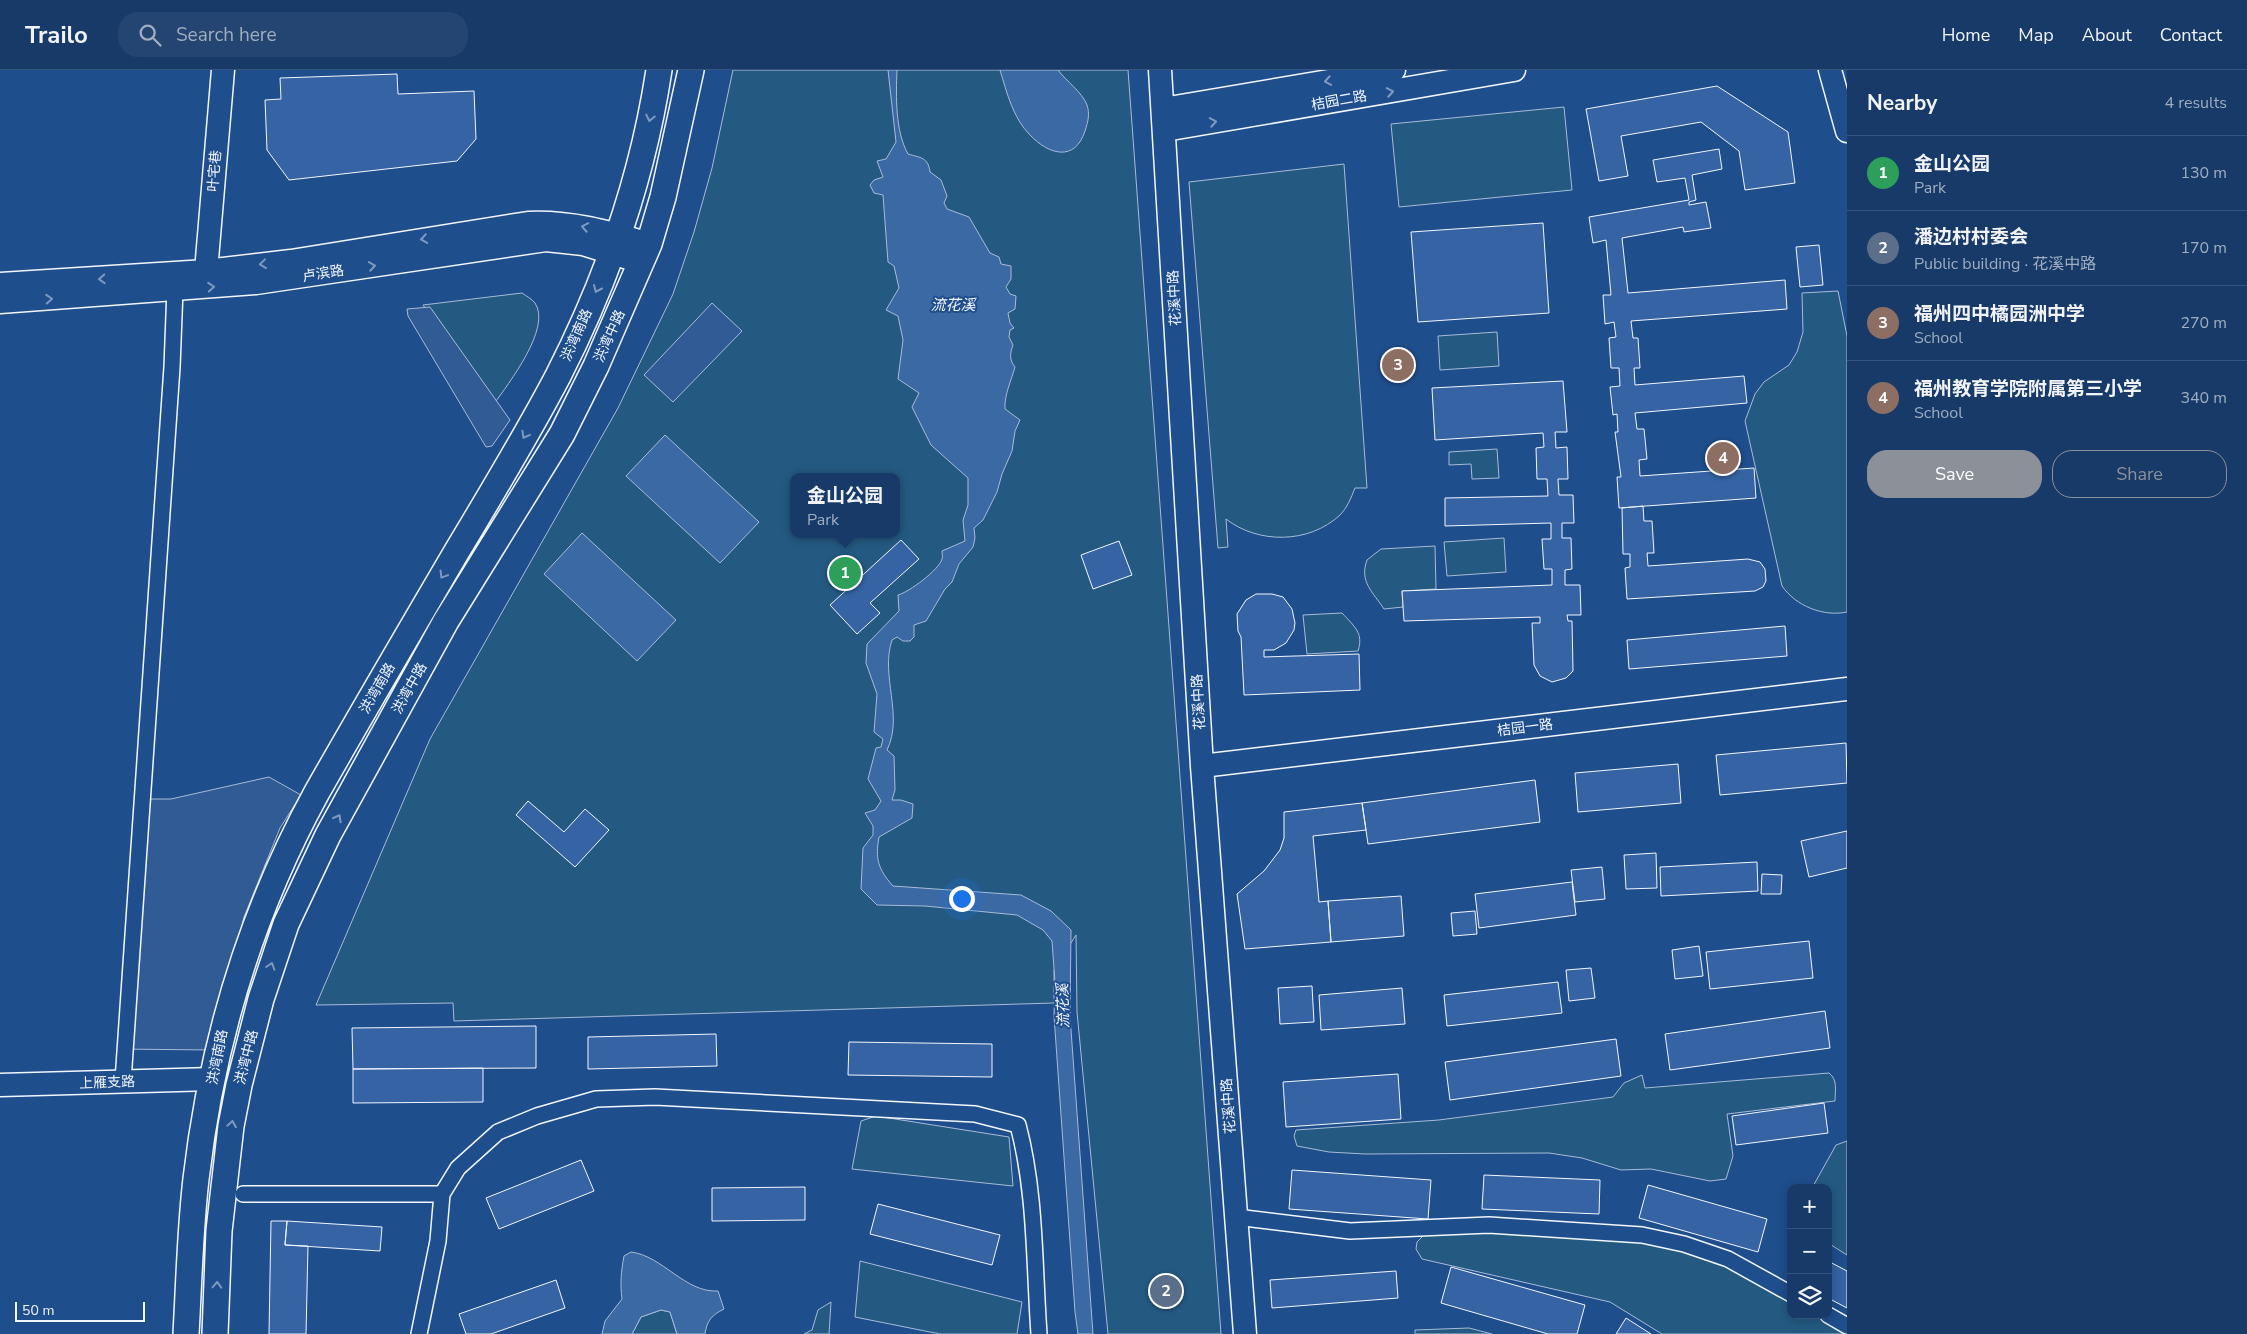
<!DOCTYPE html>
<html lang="en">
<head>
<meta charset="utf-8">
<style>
  :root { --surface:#173a69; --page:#244571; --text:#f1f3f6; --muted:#9eadc0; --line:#36547d; --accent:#8c9099 }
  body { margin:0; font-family:"Nunito Sans","Noto Sans SC",sans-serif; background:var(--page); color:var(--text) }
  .controls { position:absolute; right:15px; bottom:15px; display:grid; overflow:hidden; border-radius:10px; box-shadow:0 2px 12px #0003 }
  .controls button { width:45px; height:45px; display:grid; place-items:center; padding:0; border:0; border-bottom:1px solid var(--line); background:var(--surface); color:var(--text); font:25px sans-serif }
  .scale { position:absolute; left:15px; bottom:12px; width:130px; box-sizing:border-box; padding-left:5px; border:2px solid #f2f6ff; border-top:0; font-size:14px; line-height:18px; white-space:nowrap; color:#f2f6ff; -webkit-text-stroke:4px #1f4e8c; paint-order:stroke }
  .you { position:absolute; left:961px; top:828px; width:18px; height:18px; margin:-12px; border:4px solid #fff; border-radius:50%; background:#1a73e8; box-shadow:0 0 0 8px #1a73e833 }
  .badge { display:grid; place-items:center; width:32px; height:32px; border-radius:50%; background:var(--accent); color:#fff; font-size:16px; font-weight:700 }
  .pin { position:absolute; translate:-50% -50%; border:2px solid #fff; box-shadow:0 1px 5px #0006 }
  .popup { position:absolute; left:790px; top:403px; width:110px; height:65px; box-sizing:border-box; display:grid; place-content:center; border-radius:10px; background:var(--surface); filter:drop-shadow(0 1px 4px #0005); font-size:16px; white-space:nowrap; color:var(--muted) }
  .popup b { font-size:19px; color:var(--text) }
  .popup::after { content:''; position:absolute; left:50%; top:100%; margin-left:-10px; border:10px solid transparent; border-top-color:var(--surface) }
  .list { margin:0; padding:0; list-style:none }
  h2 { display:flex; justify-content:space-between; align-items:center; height:65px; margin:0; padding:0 20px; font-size:21px }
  h2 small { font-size:16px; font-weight:400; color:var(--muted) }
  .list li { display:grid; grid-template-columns:32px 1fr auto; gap:15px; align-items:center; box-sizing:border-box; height:75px; padding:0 20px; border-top:1px solid var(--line) }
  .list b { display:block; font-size:19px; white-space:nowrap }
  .list p { margin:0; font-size:16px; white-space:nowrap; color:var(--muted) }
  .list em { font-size:16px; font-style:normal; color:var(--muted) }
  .actions { display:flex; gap:10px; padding:15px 20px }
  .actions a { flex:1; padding:11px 0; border:1px solid var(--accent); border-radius:20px; text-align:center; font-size:18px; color:var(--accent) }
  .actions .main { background:var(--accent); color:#fff }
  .icon { flex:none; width:28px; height:28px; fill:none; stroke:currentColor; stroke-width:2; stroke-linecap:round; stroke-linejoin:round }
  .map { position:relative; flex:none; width:1847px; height:1264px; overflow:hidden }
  header { display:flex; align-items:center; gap:30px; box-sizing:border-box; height:70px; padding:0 25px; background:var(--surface); border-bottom:1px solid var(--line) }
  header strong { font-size:24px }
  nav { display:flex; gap:28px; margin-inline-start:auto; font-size:18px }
  .search { width:350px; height:45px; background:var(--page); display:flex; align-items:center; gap:12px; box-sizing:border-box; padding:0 18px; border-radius:20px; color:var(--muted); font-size:19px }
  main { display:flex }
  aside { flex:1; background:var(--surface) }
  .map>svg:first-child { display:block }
</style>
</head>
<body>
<header>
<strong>Trailo</strong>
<div class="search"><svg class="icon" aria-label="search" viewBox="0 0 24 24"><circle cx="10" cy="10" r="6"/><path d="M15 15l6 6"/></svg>Search here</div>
<nav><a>Home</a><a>Map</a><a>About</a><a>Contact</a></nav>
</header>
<main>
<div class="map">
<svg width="1847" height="1264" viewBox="0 0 1847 1264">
  <rect width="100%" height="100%" fill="#1f4e8c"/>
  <path fill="#245a82" stroke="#a8bbd7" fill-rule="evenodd" d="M 733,0 L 1128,0 L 1221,1264 L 1108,1264 L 1077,942 L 1076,865 L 1054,900 L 1054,933 L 454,951 L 453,933 L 316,935 L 430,669 L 618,338 L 673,224 L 694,162 L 712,98 ZM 794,407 L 896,407 L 896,464 L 794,464 Z
    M 1564,37 L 1572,120 L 1399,137 L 1391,54 Z
    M 1344,94 L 1367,418 L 1355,418 C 1351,428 1347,438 1340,445 C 1309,474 1258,474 1226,449 L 1228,477 L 1218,478 L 1189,112 Z
    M 1838,221 L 1847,266 L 1847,542 C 1823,547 1796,536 1782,516 L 1745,351 L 1755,324 L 1764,312 L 1789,295 L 1797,282 L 1803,262 L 1802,223 Z
    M 522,223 C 526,226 532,229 535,233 C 552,258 508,314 494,334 L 423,235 Z
    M 1497,262 L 1499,296 L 1440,300 L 1438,266 Z
    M 1497,379 L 1499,408 L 1472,409 L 1471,394 L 1449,395 L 1449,382 Z
    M 1504,468 L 1506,502 L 1447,506 L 1444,472 Z
    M 1435,476 L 1436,519 L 1402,521 L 1403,537 L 1384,539 C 1373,522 1359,512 1367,490 L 1381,479 Z
    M 1342,543 C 1354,556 1364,563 1358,581 L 1307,584 L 1303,545 Z
    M 1829,1003 C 1838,1010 1835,1020 1835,1031 L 1727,1044 L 1733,1086 L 1726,1109 L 1710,1111 L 1651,1099 L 1621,1100 L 1582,1088 L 1549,1083 L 1365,1084 L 1329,1082 L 1297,1076 L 1294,1066 L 1296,1060 L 1439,1050 L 1613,1027 L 1624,1013 L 1642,1005 L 1645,1018 Z
    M 876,1046 L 1009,1067 L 1013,1116 L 852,1099 L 861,1051 Z
    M 1847,1071 L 1847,1185 L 1828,1173 L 1828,1118 L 1812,1118 L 1836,1075 Z
    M 1490,1160 L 1642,1170 L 1726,1193 L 1791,1225 L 1791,1245 L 1821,1245 L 1847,1264 L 1662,1264 L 1610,1232 L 1422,1189 L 1416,1179 L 1417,1172 L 1424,1165 Z
    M 860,1191 L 1022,1232 L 1017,1264 L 940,1264 L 855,1247 Z
    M 831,1232 L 829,1264 L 804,1264 L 812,1260 L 818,1240 Z
    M 661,1240 L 670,1242 L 677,1264 L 632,1264 L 641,1247 Z
    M 1469,1258 L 1492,1264 L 1415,1264 L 1415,1260 Z"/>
  <path fill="#305b95" stroke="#a8bbd7" d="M 712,233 L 742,261 L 673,332 L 644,305 Z
    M 430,237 L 510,350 L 492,376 L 486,377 L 408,246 L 407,239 Z
    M 269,707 L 301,725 L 280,758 L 244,847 L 212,980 L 118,979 L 135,729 L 171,729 Z"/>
  <path fill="#3b69a3" stroke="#a8bbd7" d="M 888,0 L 897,0 C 896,26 895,61 908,84 C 921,88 928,87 930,102 L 941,110 L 947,126 L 944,133 L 947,139 L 969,147 L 990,183 L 999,187 L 1001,194 L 1011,196 L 1011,209 L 1006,217 L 1010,224 L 1016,226 L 1015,239 L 1008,243 L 1010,253 L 1014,258 L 1010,260 L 1009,267 L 1013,275 C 1010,283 1009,290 1015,297 C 1011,311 1004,326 1005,339 L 1020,350 L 1015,361 L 1012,381 L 1002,404 L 997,422 L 983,450 L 974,458 L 975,468 L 973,477 L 959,494 L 952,512 L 945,519 L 926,551 L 914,555 L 914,567 L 910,571 L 903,571 L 897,567 L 892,570 C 880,606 904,645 887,680 L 894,686 L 895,720 L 892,730 L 901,730 L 913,734 L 912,748 L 879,767 C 875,789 878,799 893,816 L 1021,825 L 1051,841 L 1071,860 L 1070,946 L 1093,1264 L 1078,1264 L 1075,1242 L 1054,946 L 1055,912 L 1052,871 L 1043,860 L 1017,845 L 925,836 L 877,835 L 861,819 L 863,778 L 873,765 L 873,756 L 865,743 L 875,740 L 881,731 L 868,709 L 876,678 L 881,677 L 883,669 L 874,662 L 877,624 L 866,593 L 867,574 L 899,541 L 898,525 C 909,522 939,500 942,489 C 943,487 942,484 942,481 L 965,471 L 963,450 L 968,435 L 968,408 L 931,375 L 912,337 L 919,323 L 898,309 L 903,270 L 898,246 L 886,240 L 899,218 L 894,196 L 888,192 L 883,125 L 874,123 L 870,115 L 874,110 L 883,107 L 877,91 L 886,89 L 896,72 Z
    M 1000,0 L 1058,0 C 1066,11 1082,22 1087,35 C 1090,44 1088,52 1085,61 C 1075,92 1049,85 1030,65 C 1013,48 1007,23 1000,0 Z
    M 665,365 L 759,452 L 720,493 L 626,406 Z
    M 582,463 L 676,550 L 637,591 L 544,504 Z
    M 631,1182 C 663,1186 685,1223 718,1221 L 724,1239 C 712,1245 707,1250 705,1264 L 677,1264 L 670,1242 L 661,1240 L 641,1247 L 632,1264 L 602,1264 L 605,1251 L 622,1229 C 620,1214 621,1202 624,1186 Z"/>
  <path fill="#3563a3" stroke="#f2f6ff" d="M 397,4 L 398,24 L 474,21 L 476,69 L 457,91 L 289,110 L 267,80 L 265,30 L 281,29 L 280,8 Z
    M 1717,16 L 1788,62 L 1795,113 L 1745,120 L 1739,81 L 1701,52 L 1621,66 L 1628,106 L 1599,111 L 1586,39 Z
    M 1719,79 L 1722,99 L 1692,105 L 1696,130 L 1689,132 L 1689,135 L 1706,132 L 1711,158 L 1684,162 L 1683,157 L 1622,168 L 1628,223 L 1785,210 L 1787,239 L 1631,251 L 1633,268 L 1638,268 L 1640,298 L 1634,298 L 1635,315 L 1744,306 L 1747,333 L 1635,343 L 1637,359 L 1644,359 L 1647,389 L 1639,390 L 1640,406 L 1754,398 L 1756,428 L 1619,438 L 1617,407 L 1621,407 L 1615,362 L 1618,362 L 1617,344 L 1613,345 L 1610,317 L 1620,316 L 1619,298 L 1611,298 L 1609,268 L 1616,267 L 1614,252 L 1605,254 L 1603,225 L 1611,225 L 1606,170 L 1593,173 L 1589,147 L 1689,130 L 1685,108 L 1657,112 L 1653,90 Z
    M 1543,153 L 1549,243 L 1418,252 L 1411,162 Z
    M 1819,175 L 1823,215 L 1800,217 L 1796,177 Z
    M 1563,311 L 1567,362 L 1555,362 L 1556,378 L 1567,377 L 1568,409 L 1558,409 L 1559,425 L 1573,425 L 1574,453 L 1562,453 L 1562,468 L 1571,468 L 1572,499 L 1565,500 L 1565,515 L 1580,515 L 1581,545 L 1567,545 L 1568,551 L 1572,551 L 1573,601 L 1566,608 L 1552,612 L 1540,606 L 1534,595 L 1532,553 L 1540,553 L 1540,547 L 1404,551 L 1402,521 L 1552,515 L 1552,499 L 1544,499 L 1542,469 L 1551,469 L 1551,453 L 1445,456 L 1445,428 L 1548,426 L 1547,409 L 1537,409 L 1536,378 L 1544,377 L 1543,363 L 1435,370 L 1432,318 Z
    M 1643,436 L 1644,451 L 1652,451 L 1654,483 L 1647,483 L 1648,496 L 1748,489 L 1760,492 L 1765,499 L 1766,511 L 1763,517 L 1755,521 L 1627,529 L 1625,498 L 1630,497 L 1630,484 L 1623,484 L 1622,438 Z
    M 901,470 L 919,489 L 870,533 L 880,543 L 857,564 L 830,535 Z
    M 1119,471 L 1132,505 L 1093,519 L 1081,485 Z
    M 1256,524 L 1272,524 L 1283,527 L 1292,539 L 1295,553 L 1294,560 L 1286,573 L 1274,580 L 1264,580 L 1264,587 L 1359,584 L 1360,620 L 1244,625 L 1241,567 L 1238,561 L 1237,544 L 1246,530 Z
    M 1785,556 L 1787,586 L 1629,599 L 1627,570 Z
    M 1846,673 L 1847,713 L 1720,725 L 1716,685 Z
    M 1678,694 L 1681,733 L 1578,742 L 1575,703 Z
    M 1535,710 L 1540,752 L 1368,774 L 1362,733 Z
    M 528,731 L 564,762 L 585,739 L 609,760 L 575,797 L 516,745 Z
    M 1362,733 L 1366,760 L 1313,766 L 1319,832 L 1328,831 L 1331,872 L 1245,879 L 1237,824 L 1264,801 L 1280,780 L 1284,768 L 1284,742 Z
    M 1847,761 L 1847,798 L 1809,807 L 1801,771 Z
    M 1656,783 L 1657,818 L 1626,819 L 1624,785 Z
    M 1757,792 L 1758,821 L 1661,826 L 1660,797 Z
    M 1602,797 L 1605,829 L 1575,832 L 1571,800 Z
    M 1762,804 L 1782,805 L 1781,824 L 1761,824 Z
    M 1572,812 L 1576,845 L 1479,858 L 1475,824 Z
    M 1401,826 L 1404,866 L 1331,872 L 1328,831 Z
    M 1475,841 L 1477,864 L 1453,866 L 1451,843 Z
    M 1809,871 L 1813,908 L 1710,919 L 1706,882 Z
    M 1699,876 L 1703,906 L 1675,909 L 1672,880 Z
    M 1591,898 L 1595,928 L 1569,931 L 1566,900 Z
    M 1558,912 L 1562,943 L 1447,956 L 1444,925 Z
    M 1312,916 L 1314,952 L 1280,954 L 1278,918 Z
    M 1402,918 L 1405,954 L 1321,960 L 1319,925 Z
    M 1825,941 L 1830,978 L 1670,1000 L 1665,964 Z
    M 536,956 L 536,998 L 353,999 L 352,958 Z
    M 716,964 L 717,996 L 588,999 L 588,967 Z
    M 1616,969 L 1621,1006 L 1450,1030 L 1445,992 Z
    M 849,972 L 992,974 L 992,1007 L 848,1005 Z
    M 483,998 L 483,1032 L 353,1033 L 353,999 Z
    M 1398,1004 L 1401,1049 L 1286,1057 L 1283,1012 Z
    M 1824,1033 L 1828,1063 L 1736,1075 L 1732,1046 Z
    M 581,1090 L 594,1121 L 499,1159 L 486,1128 Z
    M 1292,1100 L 1431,1110 L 1428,1149 L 1289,1139 Z
    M 1484,1105 L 1600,1110 L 1599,1144 L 1482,1139 Z
    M 1648,1115 L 1767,1149 L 1758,1182 L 1639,1148 Z
    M 805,1117 L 805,1150 L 712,1151 L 712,1118 Z
    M 878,1134 L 1000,1165 L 992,1195 L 870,1164 Z
    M 271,1151 L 287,1151 L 285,1175 L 308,1176 L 306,1264 L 269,1264 Z
    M 287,1151 L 382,1157 L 380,1181 L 285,1175 Z
    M 1828,1191 L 1847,1201 L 1847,1238 L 1828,1228 Z
    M 1451,1197 L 1585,1235 L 1577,1264 L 1548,1264 L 1441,1233 Z
    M 1396,1201 L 1398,1228 L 1272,1238 L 1270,1210 Z
    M 556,1210 L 565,1238 L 491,1264 L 466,1264 L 459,1244 Z
    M 1626,1248 L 1651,1264 L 1616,1264 Z"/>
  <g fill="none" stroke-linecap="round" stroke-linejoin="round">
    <g stroke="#f2f6ff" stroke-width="18">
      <path id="street" d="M 123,1011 L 172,297 L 175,219
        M 243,1124 L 442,1124 L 438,1171 L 419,1264
        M 442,1124 L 458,1098 L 498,1062 L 537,1046 L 596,1029 L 655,1027 L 975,1044 L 1018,1055 C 1036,1123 1034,1194 1039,1264
        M 1236,1147 L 1350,1161 L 1489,1155 L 1642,1165 L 1684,1174 L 1728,1189 L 1791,1224
        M 1828,1245 L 1847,1256"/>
    </g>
    <g stroke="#f2f6ff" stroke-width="25">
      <path id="secondary" d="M 1160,0 L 1202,696 L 1245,1264
        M 1830,0 L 1847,61
        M 1163,39 L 1394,0
        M 1165,60 L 1514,0
        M 206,201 L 223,0
        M 0,214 L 206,201 L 291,191 L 528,153 C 571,151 608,162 649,174
        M 0,232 L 256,213 L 546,170 L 583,174 L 641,192
        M 1202,696 L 1847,619
        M 0,1015 L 213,1009"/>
    </g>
    <g stroke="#f2f6ff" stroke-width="28">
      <path id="primary" d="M 186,1264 C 189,1212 190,1160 196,1109 C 212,971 250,844 317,722 C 363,641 410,561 457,481 C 492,423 527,365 558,306 C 607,210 643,106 659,0
        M 215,1264 L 219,1161 L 231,1056 L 239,1015 L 261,929 L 286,854 L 328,765 L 446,551 L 562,364 L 596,296 L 649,174 L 663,127 L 691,0"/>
    </g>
    <use href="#street" stroke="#1f4e8c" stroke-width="15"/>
    <use href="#secondary" stroke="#1f4e8c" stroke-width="22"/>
    <use href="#primary" stroke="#1f4e8c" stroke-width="25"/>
  </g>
  <defs><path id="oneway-chevron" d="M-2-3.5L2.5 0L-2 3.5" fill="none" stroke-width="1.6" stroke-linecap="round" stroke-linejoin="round" transform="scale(1.25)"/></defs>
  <g stroke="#7e9ac0">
    <use href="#oneway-chevron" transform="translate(1328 11) rotate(170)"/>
    <use href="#oneway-chevron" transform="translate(1390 22) rotate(-10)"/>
    <use href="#oneway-chevron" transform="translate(650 48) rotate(102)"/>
    <use href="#oneway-chevron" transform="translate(1213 52) rotate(-10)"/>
    <use href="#oneway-chevron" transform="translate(585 157) rotate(-169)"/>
    <use href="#oneway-chevron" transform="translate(424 169) rotate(171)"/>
    <use href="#oneway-chevron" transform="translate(263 194) rotate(173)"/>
    <use href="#oneway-chevron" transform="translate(372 196) rotate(-9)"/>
    <use href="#oneway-chevron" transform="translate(102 209) rotate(177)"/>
    <use href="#oneway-chevron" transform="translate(211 217) rotate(-4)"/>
    <use href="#oneway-chevron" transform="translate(597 219) rotate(114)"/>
    <use href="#oneway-chevron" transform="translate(49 229) rotate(-4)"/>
    <use href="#oneway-chevron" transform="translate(525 365) rotate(119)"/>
    <use href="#oneway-chevron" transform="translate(443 505) rotate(121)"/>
    <use href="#oneway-chevron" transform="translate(338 748) rotate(-61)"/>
    <use href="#oneway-chevron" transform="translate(271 896) rotate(-72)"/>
    <use href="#oneway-chevron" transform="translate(232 1054) rotate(-80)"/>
    <use href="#oneway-chevron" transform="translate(217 1215) rotate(-88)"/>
  </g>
  <g text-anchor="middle" stroke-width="4" stroke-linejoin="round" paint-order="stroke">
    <g font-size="14" fill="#f2f6ff" stroke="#1f4e8c">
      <text transform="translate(1339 30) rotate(-10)" y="5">桔园二路</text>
      <text transform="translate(214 101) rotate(-85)" y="5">叶宅巷</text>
      <text transform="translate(323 203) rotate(-9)" y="5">卢滨路</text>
      <text transform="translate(1174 228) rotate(-93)" y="5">花溪中路</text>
      <text transform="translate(576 265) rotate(-66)" y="5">洪湾南路</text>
      <text transform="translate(609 266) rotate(-66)" y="5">洪湾中路</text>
      <text transform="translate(377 618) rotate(-60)" y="5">洪湾南路</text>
      <text transform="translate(409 618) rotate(-61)" y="5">洪湾中路</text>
      <text transform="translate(1198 632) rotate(-93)" y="5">花溪中路</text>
      <text transform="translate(1525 657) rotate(-7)" y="5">桔园一路</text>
      <text transform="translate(217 987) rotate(-79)" y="5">洪湾南路</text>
      <text transform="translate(246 987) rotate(-76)" y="5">洪湾中路</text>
      <text transform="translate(107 1012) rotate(-2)" y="5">上雁支路</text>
      <text transform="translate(1228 1036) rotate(-94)" y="5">花溪中路</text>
    </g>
    <g font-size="15" font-style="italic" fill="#f2f6ff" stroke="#1f4e8c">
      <text x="953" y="240">流花溪</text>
      <text transform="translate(1063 936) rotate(-92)" y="5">流花溪</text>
    </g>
  </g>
</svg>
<div class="controls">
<button>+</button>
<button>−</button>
<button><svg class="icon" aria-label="layers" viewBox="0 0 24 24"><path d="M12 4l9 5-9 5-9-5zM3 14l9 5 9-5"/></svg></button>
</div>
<div class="scale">50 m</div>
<div class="you"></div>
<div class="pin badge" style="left:845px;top:503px;background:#2e9e5b">1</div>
<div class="popup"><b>金山公园</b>Park</div>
<div class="pin badge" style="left:1166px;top:1221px;background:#5c6f8a">2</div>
<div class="pin badge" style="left:1398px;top:295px;background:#8d6e63">3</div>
<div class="pin badge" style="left:1723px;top:388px;background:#8d6e63">4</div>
</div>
<aside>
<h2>Nearby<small>4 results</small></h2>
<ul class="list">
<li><span class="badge" style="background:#2e9e5b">1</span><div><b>金山公园</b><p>Park</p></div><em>130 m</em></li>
<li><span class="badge" style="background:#5c6f8a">2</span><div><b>潘边村村委会</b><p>Public building · 花溪中路</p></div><em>170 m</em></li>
<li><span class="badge" style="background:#8d6e63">3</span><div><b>福州四中橘园洲中学</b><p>School</p></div><em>270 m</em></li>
<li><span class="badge" style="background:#8d6e63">4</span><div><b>福州教育学院附属第三小学</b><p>School</p></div><em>340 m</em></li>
</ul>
<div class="actions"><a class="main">Save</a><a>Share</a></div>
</aside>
</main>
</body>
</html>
